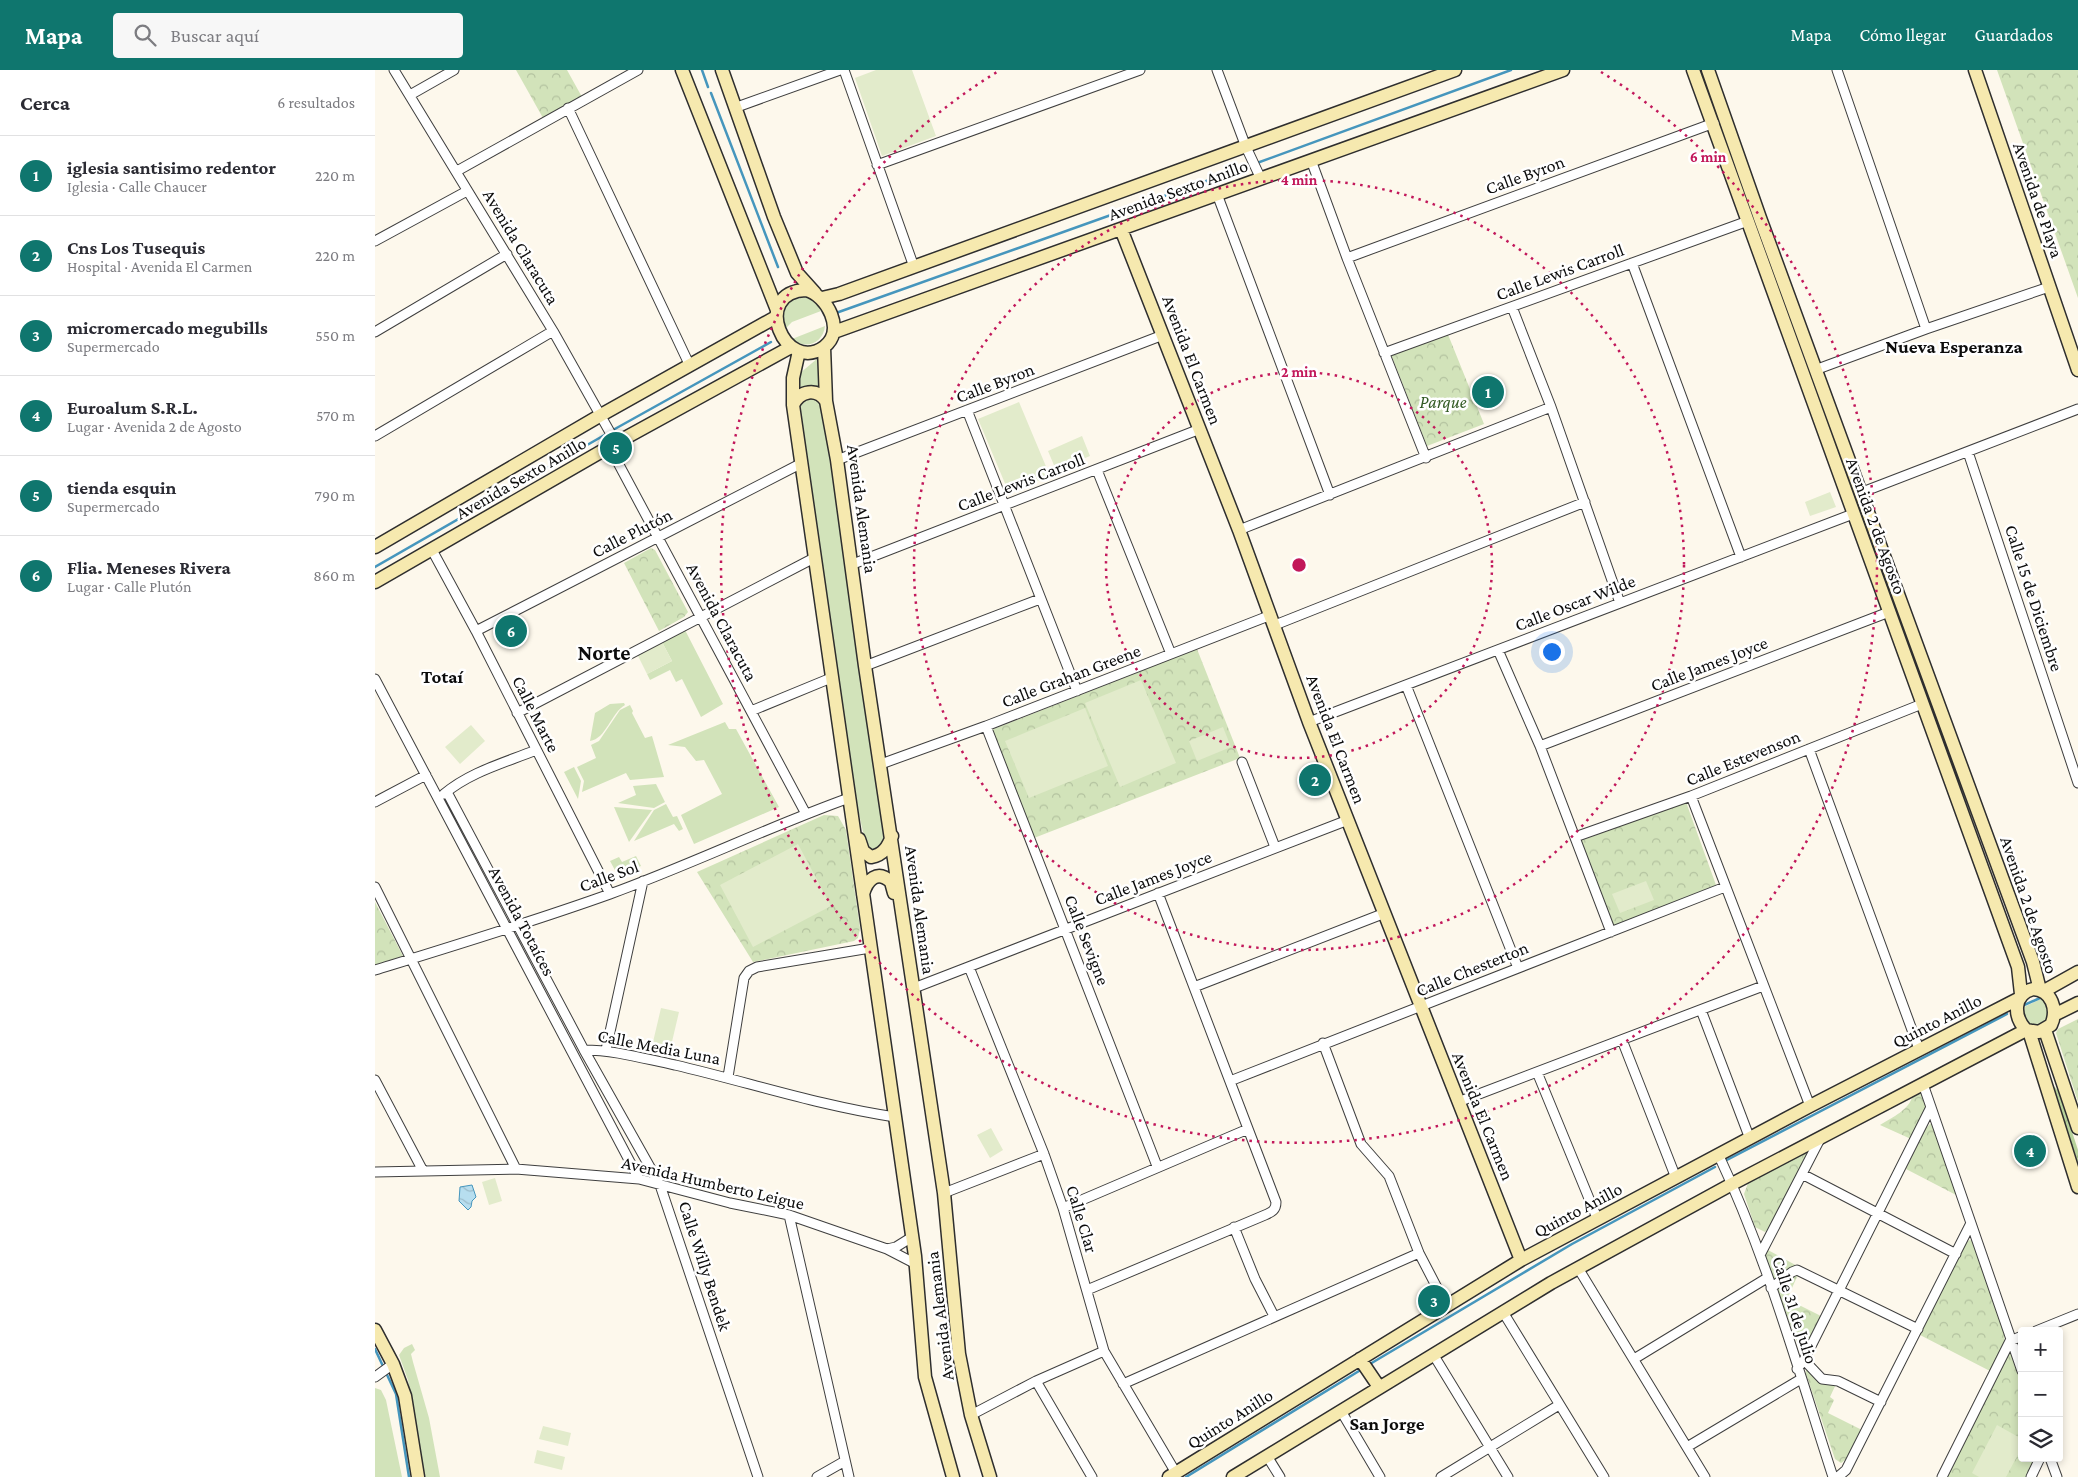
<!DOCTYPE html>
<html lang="es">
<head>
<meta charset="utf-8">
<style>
  :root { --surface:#fff; --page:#f7f7f7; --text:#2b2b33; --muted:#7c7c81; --line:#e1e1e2; --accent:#0f766e }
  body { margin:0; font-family:"Crimson Pro",serif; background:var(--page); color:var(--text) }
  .controls { position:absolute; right:15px; bottom:15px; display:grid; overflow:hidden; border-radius:5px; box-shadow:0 2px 8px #0003 }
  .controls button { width:45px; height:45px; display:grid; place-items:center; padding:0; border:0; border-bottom:1px solid var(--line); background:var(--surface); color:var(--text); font:25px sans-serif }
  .you { position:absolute; left:1176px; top:581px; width:18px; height:18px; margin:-12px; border:4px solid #fff; border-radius:50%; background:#1a73e8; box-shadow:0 0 0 8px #1a73e833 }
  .badge { display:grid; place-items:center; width:32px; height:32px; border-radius:50%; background:var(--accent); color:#fff; font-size:16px; font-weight:700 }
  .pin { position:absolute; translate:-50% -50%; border:2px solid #fff; box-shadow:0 1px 5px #0006 }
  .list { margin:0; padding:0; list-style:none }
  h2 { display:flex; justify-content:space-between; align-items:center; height:65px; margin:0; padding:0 20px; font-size:21px }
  h2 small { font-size:16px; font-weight:400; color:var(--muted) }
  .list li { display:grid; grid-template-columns:32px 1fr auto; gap:15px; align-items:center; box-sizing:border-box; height:80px; padding:0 20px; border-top:1px solid var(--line) }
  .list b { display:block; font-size:19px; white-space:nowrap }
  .list p { margin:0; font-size:16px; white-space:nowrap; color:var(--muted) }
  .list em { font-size:16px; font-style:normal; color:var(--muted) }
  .icon { flex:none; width:28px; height:28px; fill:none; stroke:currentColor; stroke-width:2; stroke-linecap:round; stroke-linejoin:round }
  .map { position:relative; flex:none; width:1703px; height:1407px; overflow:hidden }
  header { display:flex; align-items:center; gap:30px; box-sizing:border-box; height:70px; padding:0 25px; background:var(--accent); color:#fff }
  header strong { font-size:24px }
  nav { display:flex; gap:28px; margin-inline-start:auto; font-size:18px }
  .search { width:350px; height:45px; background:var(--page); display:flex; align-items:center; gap:12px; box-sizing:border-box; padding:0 18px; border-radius:5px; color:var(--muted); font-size:19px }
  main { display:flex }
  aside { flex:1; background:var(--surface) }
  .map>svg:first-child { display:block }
</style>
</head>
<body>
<header>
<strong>Mapa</strong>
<div class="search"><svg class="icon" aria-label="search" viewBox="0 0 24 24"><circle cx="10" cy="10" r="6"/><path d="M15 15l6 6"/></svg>Buscar aquí</div>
<nav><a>Mapa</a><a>Cómo llegar</a><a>Guardados</a></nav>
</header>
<main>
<aside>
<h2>Cerca<small>6 resultados</small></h2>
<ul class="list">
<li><span class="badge">1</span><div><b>iglesia santisimo redentor</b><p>Iglesia · Calle Chaucer</p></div><em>220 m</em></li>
<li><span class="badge">2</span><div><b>Cns Los Tusequis</b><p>Hospital · Avenida El Carmen</p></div><em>220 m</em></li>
<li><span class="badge">3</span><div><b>micromercado megubills</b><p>Supermercado</p></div><em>550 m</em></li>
<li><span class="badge">4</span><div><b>Euroalum S.R.L.</b><p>Lugar · Avenida 2 de Agosto</p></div><em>570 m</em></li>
<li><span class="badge">5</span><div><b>tienda esquin</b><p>Supermercado</p></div><em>790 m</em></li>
<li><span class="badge">6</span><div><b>Flia. Meneses Rivera</b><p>Lugar · Calle Plutón</p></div><em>860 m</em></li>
</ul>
</aside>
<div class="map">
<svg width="1703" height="1407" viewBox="0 0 1703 1407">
  <defs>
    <pattern id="forest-crowns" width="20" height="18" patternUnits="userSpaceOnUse" patternTransform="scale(1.25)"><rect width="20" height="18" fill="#b8d29b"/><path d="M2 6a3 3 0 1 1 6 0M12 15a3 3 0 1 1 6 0" fill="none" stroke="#9db384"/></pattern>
    <pattern id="park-crowns" width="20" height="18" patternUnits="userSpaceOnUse" patternTransform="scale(1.25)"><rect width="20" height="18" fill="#d2e3ba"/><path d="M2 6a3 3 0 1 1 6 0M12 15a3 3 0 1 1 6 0" fill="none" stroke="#b3c29f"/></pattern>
    <pattern id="water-waves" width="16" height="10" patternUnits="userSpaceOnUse" patternTransform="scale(1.25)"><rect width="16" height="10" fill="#b7deef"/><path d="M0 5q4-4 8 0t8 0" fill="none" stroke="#9cbdcc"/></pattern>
  </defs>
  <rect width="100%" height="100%" fill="#fdf8ec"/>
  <path fill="#d2e3ba" d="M 430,227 L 440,232 L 446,241 L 417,252 L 411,258 C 408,247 407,240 413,231 Z
    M 450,256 C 448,274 430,280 417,269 Z
    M 443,288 L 446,319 L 435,316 L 420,322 L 424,304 Z
    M 436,327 L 444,331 L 458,402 L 511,768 L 500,781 L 492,780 L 475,703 L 422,340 L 425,332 Z
    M 310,560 L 348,634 L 326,647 L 307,609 L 301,612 L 295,600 L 275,610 L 272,604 L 297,591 L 287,572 Z
    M 249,633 L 250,635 C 236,643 231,669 215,671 L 220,643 L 235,634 Z
    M 255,635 L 258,641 L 257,643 L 270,668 L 277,666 L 289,707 L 255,710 L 251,703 L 207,722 L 209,711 L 202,697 L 221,688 L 216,675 L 224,671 L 245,640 Z
    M 350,652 L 354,659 L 361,659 L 404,737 L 319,774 L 306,745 L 347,724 L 329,690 L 321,691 L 310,677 L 293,675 Z
    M 199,697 L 206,711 L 203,729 L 189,702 Z
    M 281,714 L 290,732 L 279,738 L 243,733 L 261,725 L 258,716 Z
    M 291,734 L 298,747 L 302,746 L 308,759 L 304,761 L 299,754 L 259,771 L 279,740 Z
    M 239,737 L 277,740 L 254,772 Z
    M 261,786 L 266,796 L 245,804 L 241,802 L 235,791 L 244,787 L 247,792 Z
    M 1670,927 L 1675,946 L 1667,957 L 1653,956 L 1647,938 Z
    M 37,1274 L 40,1280 L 36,1284 L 38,1292 L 54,1348 L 65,1407 L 49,1407 L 33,1310 L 24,1285 L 29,1278 Z
    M 0,1318 L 6,1320 L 11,1330 L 27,1407 L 0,1407 Z"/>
  <path fill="url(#forest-crowns)" d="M 1677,1014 L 1684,1022 L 1703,1080 L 1703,1093 Z"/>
  <path fill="url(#park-crowns)" d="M 141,0 L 192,0 L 207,27 L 168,48 Z
    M 1622,0 L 1703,0 L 1703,228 Z
    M 1072,262 L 1109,354 L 1052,376 L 1015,282 Z
    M 276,478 L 280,480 L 313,542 L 309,547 L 284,561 L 249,493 Z
    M 822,579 L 865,688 L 659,768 L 616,660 Z
    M 1311,732 L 1341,815 L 1238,856 L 1205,771 Z
    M 449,745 L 463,746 L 471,760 L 485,858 L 483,868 L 479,871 L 378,892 L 322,802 Z
    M 0,832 L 28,886 L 0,895 Z
    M 1703,949 L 1703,1032 L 1681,963 L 1683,959 Z
    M 1542,1023 L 1549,1025 L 1552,1034 L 1536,1069 L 1505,1055 C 1518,1047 1534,1040 1538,1025 Z
    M 1555,1054 L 1559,1054 L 1583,1126 L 1531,1099 L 1551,1058 Z
    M 1434,1080 L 1394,1158 L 1390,1162 L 1380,1157 L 1369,1124 L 1373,1113 Z
    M 1595,1170 L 1598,1171 L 1630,1261 L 1629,1272 L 1615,1301 L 1545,1265 L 1591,1172 Z
    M 1391,1179 L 1426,1198 L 1412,1229 L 1448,1247 L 1431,1277 L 1428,1278 L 1423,1275 L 1390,1187 Z
    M 1634,1283 L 1638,1285 L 1647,1311 L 1647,1388 L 1660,1388 L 1651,1407 L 1571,1407 L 1631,1285 Z
    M 1431,1297 L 1461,1314 L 1455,1327 L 1459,1330 L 1453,1343 L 1487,1360 L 1473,1388 L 1466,1393 L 1460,1389 L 1431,1304 Z"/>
  <path fill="#e2ebcb" d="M 501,0 L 537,0 L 561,66 L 507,86 L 480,8 Z
    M 644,332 L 675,406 L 634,423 L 603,349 Z
    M 707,366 L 715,386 L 681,400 L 673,381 Z
    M 1455,422 L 1461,437 L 1435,446 L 1430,432 Z
    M 287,572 L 297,591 L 272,604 L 262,584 Z
    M 766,610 L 801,693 L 745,717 L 710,633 Z
    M 710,638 L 733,696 L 654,728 L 630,671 Z
    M 96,655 L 110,671 L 85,694 L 70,677 Z
    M 848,657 L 856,677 L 822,691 L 814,671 Z
    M 423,774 L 456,836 L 378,877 L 345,815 Z
    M 1271,811 L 1279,830 L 1245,843 L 1237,824 Z
    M 286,938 L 304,942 L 296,976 L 278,972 Z
    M 616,1058 L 628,1080 L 615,1088 L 602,1065 Z
    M 120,1108 L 127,1131 L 114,1135 L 107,1112 Z
    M 1622,1355 L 1647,1369 L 1647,1377 L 1631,1407 L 1604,1407 L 1597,1403 Z
    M 168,1356 L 196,1363 L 193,1376 L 164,1369 Z
    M 162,1380 L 190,1387 L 187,1400 L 159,1393 Z"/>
  <path fill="url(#water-waves)" stroke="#4696bd" d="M 97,1115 L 101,1127 L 97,1131 L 96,1137 L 93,1140 L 84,1131 L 85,1117 Z"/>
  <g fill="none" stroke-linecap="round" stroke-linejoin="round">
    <path stroke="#4696bd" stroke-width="2.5" d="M 327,0 L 333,17
      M 336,23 L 403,197
      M 882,93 L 1136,0
      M 461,243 L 876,95
      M 238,360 L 396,272
      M 0,497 L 233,363
      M 1647,936 L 1665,928
      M 1350,1091 L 1632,944
      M 0,1279 L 21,1324 L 34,1407
      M 995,1294 L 1197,1174 L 1340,1097
      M 811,1407 L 984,1301"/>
    <g stroke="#3f3f3f" stroke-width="11">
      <path id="street" d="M 19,0 L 178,261 L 241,373
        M 469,0 L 539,197
        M 842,0 L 871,77 L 886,109
        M 1462,0 L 1551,259
        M 35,25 L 79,0
        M 362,37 L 465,0
        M 193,38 L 315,296
        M 936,90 L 972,188 L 1051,388
        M 502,95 L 765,0
        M 82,101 L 263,0
        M 842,124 L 955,425
        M 0,171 L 92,121
        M 972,188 L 1339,53
        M 1257,193 L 1366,487
        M 1137,237 L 1176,337 L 1245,533
        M 0,262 L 132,184
        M 1009,283 L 1373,151
        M 1440,300 L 1551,259 L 1674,217
        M 592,340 L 702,621
        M 0,366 L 178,261
        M 234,376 L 431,744
        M 1593,382 L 1703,713
        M 462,390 L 788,265
        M 722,400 L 796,584
        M 1485,423 L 1703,339
        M 864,460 L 1176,337
        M 57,480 L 101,561 L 235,824
        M 478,494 L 825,359
        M 900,555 L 1210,432
        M 101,561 L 427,393
        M 1123,580 L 1165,676 L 1236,862
        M 490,596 L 665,529
        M 0,609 L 264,1109
        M 1031,615 L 1143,898
        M 376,641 L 456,608
        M 142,643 L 439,488
        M 934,652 L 1478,444
        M 611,656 L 782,1096
        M 1165,676 L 1514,542
        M 1434,679 L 1544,979
        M 867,692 L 900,777
        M 506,694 L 611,656 L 896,545
        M 72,722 L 209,980 C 240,980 270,989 300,995 C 373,1012 445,1036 520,1047
        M 69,724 C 95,702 129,693 161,680
        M 1316,726 L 1435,1036
        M 0,732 L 51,705
        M 1200,767 L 1316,726 L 1547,634
        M 0,817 L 141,1099
        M 594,897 L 669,1084 L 688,1138 L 729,1281 L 801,1403
        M 0,900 C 78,876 157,852 235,824 C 315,795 393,757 474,728
        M 819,917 L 1010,843
        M 539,918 L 973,750
        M 1326,940 L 1375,1069
        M 1247,970 L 1301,1108
        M 948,973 L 986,1074 L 1014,1106 L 1044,1183 L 1071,1235
        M 209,980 L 285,1115 L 383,1407
        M 231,980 L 268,811
        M 1162,1002 L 1222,1148
        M 353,1007 L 369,908 L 374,901 L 382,897 L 495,878
        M 0,1010 L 47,1099
        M 855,1011 L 1350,817
        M 1548,1014 L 1647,1301
        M 1083,1032 L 1388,916
        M 1344,1086 C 1392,1188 1423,1299 1458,1407
        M 0,1102 L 141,1099 L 264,1109 L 355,1133 L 414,1145 L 512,1179 L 541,1194
        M 1427,1104 L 1581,1184
        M 569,1123 L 669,1084
        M 688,1138 L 873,1059
        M 414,1145 L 474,1407
        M 859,1157 L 880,1209 L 899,1246
        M 512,1179 L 521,1177 L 537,1167
        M 1385,1185 L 1445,1069
        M 1203,1198 L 1330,1407
        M 1396,1218 L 1417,1202 L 1422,1200 L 1543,1259
        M 712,1220 L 890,1145 C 897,1142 901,1140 901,1132 L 783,823
        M 1128,1242 L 1229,1407
        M 1661,1261 L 1703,1244
        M 1058,1284 L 1133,1407
        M 1259,1289 L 1392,1208
        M 1429,1290 L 1447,1309 L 1463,1311 L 1506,1332
        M 1422,1299 L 1429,1290 L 1556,1037
        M 0,1307 L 18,1294
        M 661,1311 L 717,1407
        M 748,1314 L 1044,1183
        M 966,1341 L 1005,1407
        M 596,1345 L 661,1311 L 729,1281
        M 1312,1377 L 1426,1309
        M 892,1386 L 905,1407
        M 1675,1388 L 1682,1407
        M 442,1407 L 470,1391
        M 1066,1407 L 1184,1335
        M 1463,1407 L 1471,1400 L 1595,1155
        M 1567,1407 L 1635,1271 L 1647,1266
        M 1656,1407 L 1665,1388"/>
    </g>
    <g stroke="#2e2e2e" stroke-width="15">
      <path id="secondary" d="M 307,0 L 402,240
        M 347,0 L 399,147 L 422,203 L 440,223
        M 1318,0 L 1643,897 L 1646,924
        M 1333,0 L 1385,148 L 1658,892 L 1665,920
        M 1600,0 L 1703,300
        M 746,159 L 864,460 L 934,652 L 1146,1190
        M 431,220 C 452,225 471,261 449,277 C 410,305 375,222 431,220 Z
        M 447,228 L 464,224 L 1080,0
        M 459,262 L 1188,0
        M 449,277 L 451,331 L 462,390 L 490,596 L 569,1123 L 584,1284 L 596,1345 L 615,1407
        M 424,281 L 418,308 L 418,335 L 540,1186 L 550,1307 L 578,1407
        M 418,335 C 425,320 442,318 451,331
        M 0,477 L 226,345 L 401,247
        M 0,512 L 241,373 L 416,277
        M 484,769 L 488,781 L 496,787 C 508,785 513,777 517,766
        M 488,824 C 492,810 502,799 516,812 L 519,823
        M 1658,919 C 1677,920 1683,940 1676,955 L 1664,962 L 1651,960 C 1638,946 1638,924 1658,919 Z
        M 1669,921 L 1703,902
        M 1679,945 L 1703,933
        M 1670,960 L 1703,1058
        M 1654,961 L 1703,1117
        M 0,1260 L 18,1294 L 30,1326 L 43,1407
        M 985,1289 L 1004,1317
        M 794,1407 L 1146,1190 L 1435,1036 L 1643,929
        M 858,1407 L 1176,1213 L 1357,1114 L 1651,960"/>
    </g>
    <use href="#street" stroke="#fff" stroke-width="9"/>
    <use href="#secondary" stroke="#f6e9af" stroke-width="12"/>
  </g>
  <g fill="none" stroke="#c2185b" stroke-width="2.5" stroke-dasharray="2.5 5">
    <circle cx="924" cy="495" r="193"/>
    <circle cx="924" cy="495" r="385"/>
    <path d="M1226 2A578 578 0 1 1 622 2"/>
  </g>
  <g text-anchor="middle" stroke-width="5" stroke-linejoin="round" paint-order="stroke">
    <g font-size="18" fill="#0c0c0c" stroke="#fff">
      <text transform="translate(1150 105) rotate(-20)" y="6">Calle Byron</text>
      <text transform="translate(803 120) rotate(-20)" y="6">Avenida Sexto Anillo</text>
      <text transform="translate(1663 130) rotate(71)" y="6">Avenida de Playa</text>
      <text transform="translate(146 177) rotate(59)" y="6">Avenida Claracuta</text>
      <text transform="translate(1185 202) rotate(-20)" y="6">Calle Lewis Carroll</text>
      <text transform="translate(817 290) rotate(69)" y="6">Avenida El Carmen</text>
      <text transform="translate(620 313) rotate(-21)" y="6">Calle Byron</text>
      <text transform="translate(146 408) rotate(-30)" y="6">Avenida Sexto Anillo</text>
      <text transform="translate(646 412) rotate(-21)" y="6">Calle Lewis Carroll</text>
      <text transform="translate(487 439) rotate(82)" y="6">Avenida Alemania</text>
      <text transform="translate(1501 456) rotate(70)" y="6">Avenida 2 de Agosto</text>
      <text transform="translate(257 463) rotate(-27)" y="6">Calle Plutón</text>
      <text transform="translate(1659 528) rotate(72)" y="6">Calle 15 de Diciembre</text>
      <text transform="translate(1200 533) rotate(-21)" y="6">Calle Oscar Wilde</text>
      <text transform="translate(347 552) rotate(62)" y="6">Avenida Claracuta</text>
      <text transform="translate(1334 594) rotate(-21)" y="6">Calle James Joyce</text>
      <text transform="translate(696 606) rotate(-21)" y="6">Calle Grahan Greene</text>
      <text transform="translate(161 644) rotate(63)" y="6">Calle Marte</text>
      <text transform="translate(961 669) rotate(69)" y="6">Avenida El Carmen</text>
      <text transform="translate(1368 688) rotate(-22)" y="6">Calle Estevenson</text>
      <text transform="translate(234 806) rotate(-20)" y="6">Calle Sol</text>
      <text transform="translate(778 808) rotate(-21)" y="6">Calle James Joyce</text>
      <text transform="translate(1654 835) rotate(71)" y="6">Avenida 2 de Agosto</text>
      <text transform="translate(545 840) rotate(82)" y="6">Avenida Alemania</text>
      <text transform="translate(147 851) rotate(62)" y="6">Avenida Totaíces</text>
      <text transform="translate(712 870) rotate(69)" y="6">Calle Sevigne</text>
      <text transform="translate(1097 899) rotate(-22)" y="6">Calle Chesterton</text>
      <text transform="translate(1562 951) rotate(-27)" y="6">Quinto Anillo</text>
      <text transform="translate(284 977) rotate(11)" y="6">Calle Media Luna</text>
      <text transform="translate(1108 1046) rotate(68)" y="6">Avenida El Carmen</text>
      <text transform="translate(338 1113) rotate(13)" y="6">Avenida Humberto Leigue</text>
      <text transform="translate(1203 1140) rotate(-28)" y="6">Quinto Anillo</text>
      <text transform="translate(707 1149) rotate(73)" y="6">Calle Clar</text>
      <text transform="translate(330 1196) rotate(72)" y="6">Calle Willy Bendek</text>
      <text transform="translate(1420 1240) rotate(72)" y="6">Calle 31 de Julio</text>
      <text transform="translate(565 1246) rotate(-97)" y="6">Avenida Alemania</text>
      <text transform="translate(855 1349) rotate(-32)" y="6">Quinto Anillo</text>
    </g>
    <g font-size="18" font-style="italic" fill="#335b24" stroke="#fff">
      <text x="1068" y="338">Parque</text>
    </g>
    <g font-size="19" font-weight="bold" fill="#0c0c0c" stroke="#fff">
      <text x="1579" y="283">Nueva Esperanza</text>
      <text x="67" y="613">Totaí</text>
      <text x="1012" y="1360">San Jorge</text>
    </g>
    <g font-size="22" font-weight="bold" fill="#0c0c0c" stroke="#fff">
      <text x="229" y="590">Norte</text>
    </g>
  </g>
  <circle cx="924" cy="495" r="8" fill="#c2185b" stroke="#fff" stroke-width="2.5"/>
  <g font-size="15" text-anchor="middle" font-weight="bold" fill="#c2185b" stroke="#fff" stroke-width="5" stroke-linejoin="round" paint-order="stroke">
    <text x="1333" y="92">6 min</text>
    <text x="924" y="115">4 min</text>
    <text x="924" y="307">2 min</text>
  </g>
</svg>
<div class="controls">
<button>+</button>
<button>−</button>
<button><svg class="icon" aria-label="layers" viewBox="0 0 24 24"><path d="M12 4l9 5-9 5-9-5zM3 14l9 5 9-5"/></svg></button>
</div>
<div class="you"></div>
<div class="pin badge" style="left:1113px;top:322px">1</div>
<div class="pin badge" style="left:940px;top:710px">2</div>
<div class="pin badge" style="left:1059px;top:1231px">3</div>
<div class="pin badge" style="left:1655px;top:1081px">4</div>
<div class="pin badge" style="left:241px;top:378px">5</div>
<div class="pin badge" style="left:136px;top:561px">6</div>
</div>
</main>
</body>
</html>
